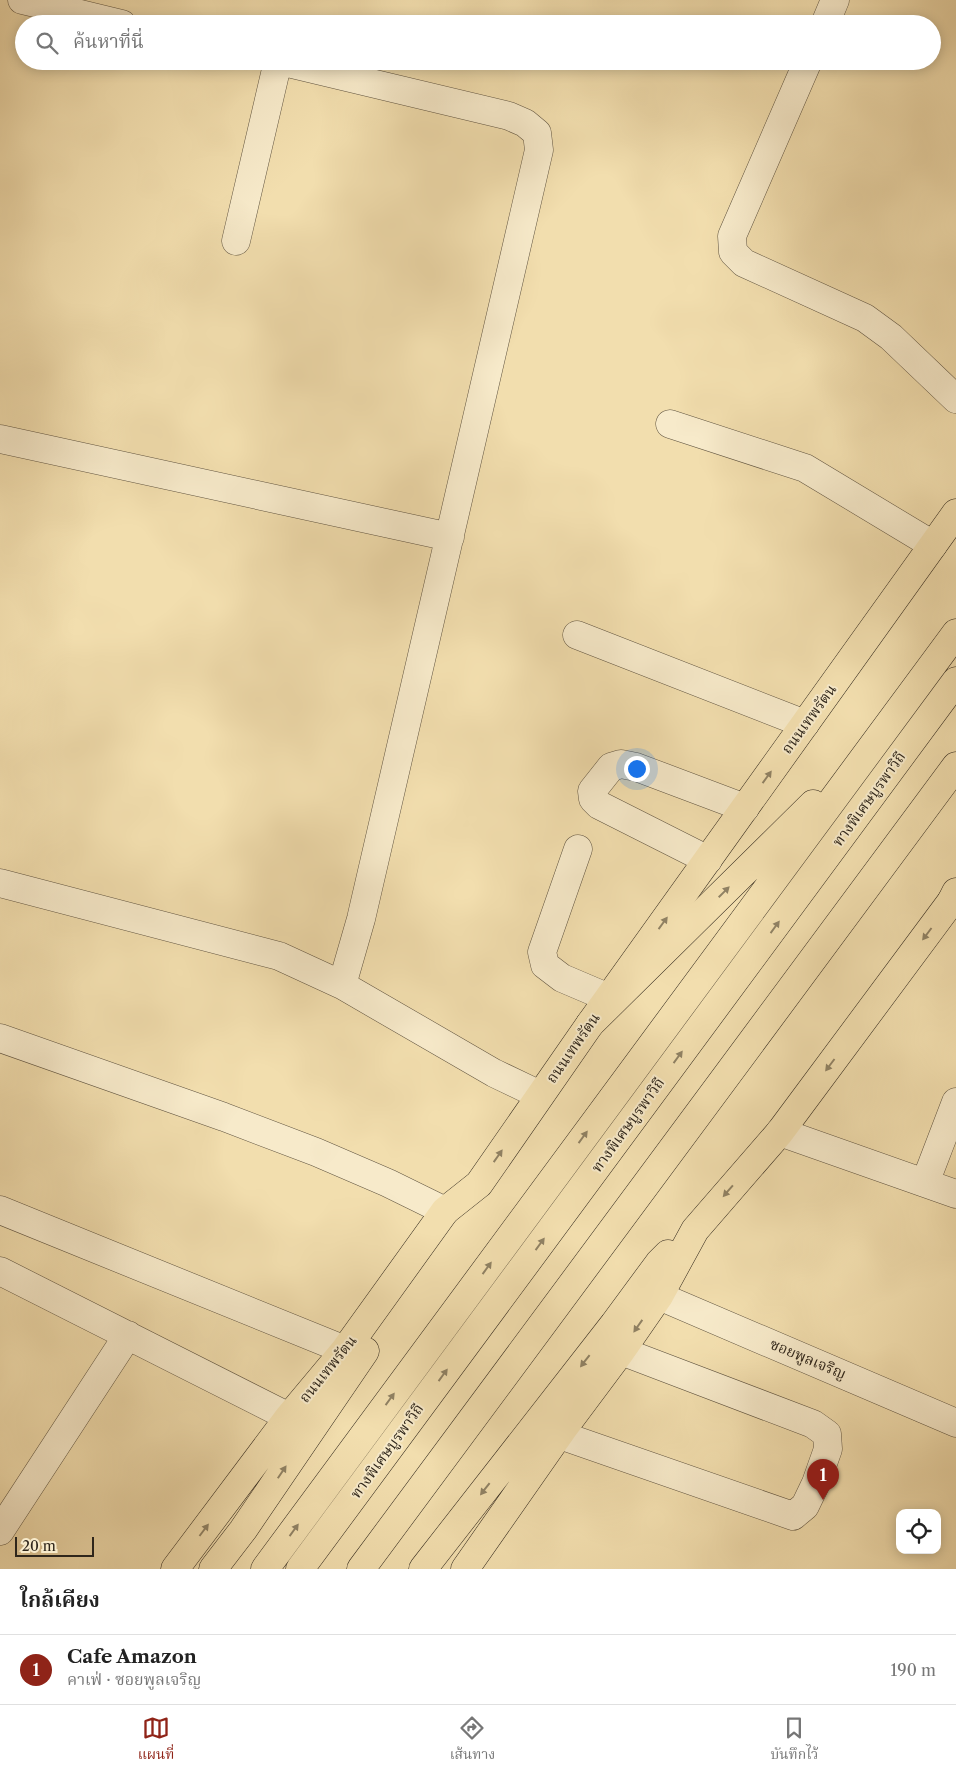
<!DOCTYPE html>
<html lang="th">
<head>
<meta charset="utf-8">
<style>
  :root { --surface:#fff; --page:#f2f2f2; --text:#222; --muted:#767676; --line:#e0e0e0; --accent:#8f2418 }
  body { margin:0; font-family:"Libre Caslon Text","Noto Serif Thai",serif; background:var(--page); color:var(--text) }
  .controls { position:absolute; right:15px; bottom:15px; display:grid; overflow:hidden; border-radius:10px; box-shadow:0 2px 12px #0003 }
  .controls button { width:45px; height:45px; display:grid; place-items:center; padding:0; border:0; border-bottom:1px solid var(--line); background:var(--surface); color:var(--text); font:25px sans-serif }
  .scale { position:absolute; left:15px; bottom:12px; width:79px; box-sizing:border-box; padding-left:5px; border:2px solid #2f261b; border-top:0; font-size:14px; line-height:18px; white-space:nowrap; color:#2f261b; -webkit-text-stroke:4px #f7eaca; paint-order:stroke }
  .you { position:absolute; left:636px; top:768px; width:18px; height:18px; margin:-12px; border:4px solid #fff; border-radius:50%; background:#1a73e8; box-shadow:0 0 0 8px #1a73e833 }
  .badge { display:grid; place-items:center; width:32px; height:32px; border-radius:50%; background:var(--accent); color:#fff; font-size:16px; font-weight:700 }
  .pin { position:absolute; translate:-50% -41px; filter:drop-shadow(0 1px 2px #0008) }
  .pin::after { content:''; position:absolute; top:26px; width:18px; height:15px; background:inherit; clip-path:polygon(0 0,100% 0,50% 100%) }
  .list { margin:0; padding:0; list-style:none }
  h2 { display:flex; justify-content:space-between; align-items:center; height:65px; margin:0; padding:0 20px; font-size:21px }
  h2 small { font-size:16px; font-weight:400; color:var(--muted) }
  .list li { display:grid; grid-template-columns:32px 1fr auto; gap:15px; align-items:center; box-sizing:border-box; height:70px; padding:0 20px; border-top:1px solid var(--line) }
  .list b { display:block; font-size:19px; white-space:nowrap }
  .list p { margin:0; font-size:16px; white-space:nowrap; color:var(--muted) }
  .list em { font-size:16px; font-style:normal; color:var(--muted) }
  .icon { flex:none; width:28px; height:28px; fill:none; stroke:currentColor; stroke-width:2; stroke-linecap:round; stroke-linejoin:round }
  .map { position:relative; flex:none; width:956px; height:1569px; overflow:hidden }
  .search { position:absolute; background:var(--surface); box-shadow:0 2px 12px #0003; left:15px; right:15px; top:15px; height:55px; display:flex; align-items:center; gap:12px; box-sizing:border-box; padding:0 18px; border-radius:28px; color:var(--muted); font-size:19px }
  .sheet { height:135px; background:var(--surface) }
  nav { display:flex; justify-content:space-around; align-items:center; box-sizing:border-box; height:70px; border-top:1px solid var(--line); background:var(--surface); font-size:14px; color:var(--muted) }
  nav a { display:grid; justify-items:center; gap:2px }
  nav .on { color:var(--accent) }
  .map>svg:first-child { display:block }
</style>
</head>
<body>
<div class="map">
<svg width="956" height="1569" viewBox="0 0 956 1569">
  <rect width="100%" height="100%" fill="#f2deae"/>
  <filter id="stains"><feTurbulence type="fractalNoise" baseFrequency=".004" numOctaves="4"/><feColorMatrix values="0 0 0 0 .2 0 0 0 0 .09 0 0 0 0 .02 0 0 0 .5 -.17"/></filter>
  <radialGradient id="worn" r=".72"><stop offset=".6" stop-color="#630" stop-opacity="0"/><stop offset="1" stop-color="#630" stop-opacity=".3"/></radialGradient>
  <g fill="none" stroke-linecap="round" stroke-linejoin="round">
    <g stroke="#605440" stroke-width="29">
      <path id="minor" d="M 22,0 L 122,24
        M 825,24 L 835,0
        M 279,61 L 509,116 L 525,123 L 537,133 L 539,150 L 361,919 L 342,985
        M 808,61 L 732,236 L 733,252 L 744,263 L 865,318 L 891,337 L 956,399
        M 236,241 L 278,61
        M 670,424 L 805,468 L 933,545
        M 0,439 L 450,537
        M 577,635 L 805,724
        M 578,849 L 542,952 L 545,965 L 562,978 L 609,998
        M 708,860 L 599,805 L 593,799 L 592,791 L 611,767 L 621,764 L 636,767 L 745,808
        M 0,883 L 279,956 L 342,985 L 494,1073 L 540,1095
        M 0,1038 L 224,1117 L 316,1152 L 388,1183 L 445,1211
        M 780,1132 L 956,1194
        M 925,1183 L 956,1102
        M 0,1210 L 345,1350
        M 0,1271 L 289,1417
        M 659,1296 L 956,1423
        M 560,1435 L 793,1516 L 805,1506 L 816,1483 L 828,1449 L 827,1434 L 813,1424 L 621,1351
        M 0,1531 L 128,1335"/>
    </g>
    <g stroke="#2f261b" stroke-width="29">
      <path id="major" d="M 175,1569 L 289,1417 L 345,1350 L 445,1211 L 479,1184 L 590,1024 L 956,513
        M 213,1569 L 243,1530 L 365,1351
        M 423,1569 L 614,1324 L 659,1263 L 668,1254
        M 465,1569 L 565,1426 L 621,1351 L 659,1296 L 695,1230 L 780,1132 L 956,895"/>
    </g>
    <g stroke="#2f261b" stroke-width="29">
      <path id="highway" d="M 952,900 L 956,892
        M 590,1024 L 813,804
        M 265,1569 L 956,633
        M 300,1569 L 956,681
        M 361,1569 L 956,766"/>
    </g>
    <use href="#minor" stroke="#f7eaca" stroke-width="28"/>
    <use href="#major" stroke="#f2deae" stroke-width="28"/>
    <use href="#highway" stroke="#f2deae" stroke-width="28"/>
  </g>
  <defs><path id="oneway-solid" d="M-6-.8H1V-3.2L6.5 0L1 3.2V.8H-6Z" transform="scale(1.25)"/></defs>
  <g fill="#908264">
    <use href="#oneway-solid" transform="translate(767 777) rotate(-54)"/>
    <use href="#oneway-solid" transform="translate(724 892) rotate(-45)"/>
    <use href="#oneway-solid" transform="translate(663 923) rotate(-54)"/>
    <use href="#oneway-solid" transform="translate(775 927) rotate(-54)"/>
    <use href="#oneway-solid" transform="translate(927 934) rotate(127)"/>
    <use href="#oneway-solid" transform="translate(678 1057) rotate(-54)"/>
    <use href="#oneway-solid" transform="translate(830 1065) rotate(127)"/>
    <use href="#oneway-solid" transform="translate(583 1137) rotate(-54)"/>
    <use href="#oneway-solid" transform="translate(498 1156) rotate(-55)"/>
    <use href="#oneway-solid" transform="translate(728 1191) rotate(131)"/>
    <use href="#oneway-solid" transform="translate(540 1244) rotate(-54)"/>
    <use href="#oneway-solid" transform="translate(487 1268) rotate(-54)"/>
    <use href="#oneway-solid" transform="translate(638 1326) rotate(125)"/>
    <use href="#oneway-solid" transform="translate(585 1361) rotate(128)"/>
    <use href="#oneway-solid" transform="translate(443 1375) rotate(-54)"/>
    <use href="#oneway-solid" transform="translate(390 1399) rotate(-54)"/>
    <use href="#oneway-solid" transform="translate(282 1472) rotate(-56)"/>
    <use href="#oneway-solid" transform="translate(485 1489) rotate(128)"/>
    <use href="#oneway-solid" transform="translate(204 1530) rotate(-53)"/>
    <use href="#oneway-solid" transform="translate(294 1530) rotate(-54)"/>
  </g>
  <g text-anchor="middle" stroke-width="4" stroke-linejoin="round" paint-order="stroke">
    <g font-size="15" fill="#2f261b" stroke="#f7eaca">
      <text transform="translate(809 719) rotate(-54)" y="5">ถนนเทพรัตน</text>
      <text transform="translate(869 799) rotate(-54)" y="5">ทางพิเศษบูรพาวิถี</text>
      <text transform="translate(573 1048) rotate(-55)" y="5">ถนนเทพรัตน</text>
      <text transform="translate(628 1125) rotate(-54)" y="5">ทางพิเศษบูรพาวิถี</text>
      <text transform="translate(808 1359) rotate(23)" y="5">ซอยพูลเจริญ</text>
      <text transform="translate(328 1369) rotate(-51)" y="5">ถนนเทพรัตน</text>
      <text transform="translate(387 1451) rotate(-54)" y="5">ทางพิเศษบูรพาวิถี</text>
    </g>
  </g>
  <rect width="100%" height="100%" filter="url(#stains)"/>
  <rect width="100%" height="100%" fill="url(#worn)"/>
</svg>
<div class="controls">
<button><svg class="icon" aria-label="locate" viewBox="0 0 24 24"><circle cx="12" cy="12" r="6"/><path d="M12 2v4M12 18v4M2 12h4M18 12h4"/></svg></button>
</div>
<div class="scale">20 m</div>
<div class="you"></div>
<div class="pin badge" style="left:823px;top:1500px">1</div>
<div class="search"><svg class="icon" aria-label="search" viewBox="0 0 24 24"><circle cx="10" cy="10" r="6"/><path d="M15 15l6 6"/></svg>ค้นหาที่นี่</div>
</div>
<section class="sheet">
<h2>ใกล้เคียง<small></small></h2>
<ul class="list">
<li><span class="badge">1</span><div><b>Cafe Amazon</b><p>คาเฟ่ · ซอยพูลเจริญ</p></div><em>190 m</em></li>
</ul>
</section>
<nav>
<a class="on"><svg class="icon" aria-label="map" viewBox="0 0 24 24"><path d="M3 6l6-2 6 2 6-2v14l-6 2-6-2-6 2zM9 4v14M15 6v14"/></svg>แผนที่</a>
<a><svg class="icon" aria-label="directions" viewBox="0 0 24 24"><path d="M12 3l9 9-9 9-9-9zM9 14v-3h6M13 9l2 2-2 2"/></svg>เส้นทาง</a>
<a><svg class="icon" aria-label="saved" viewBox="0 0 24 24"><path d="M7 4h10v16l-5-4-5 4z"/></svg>บันทึกไว้</a>
</nav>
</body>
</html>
